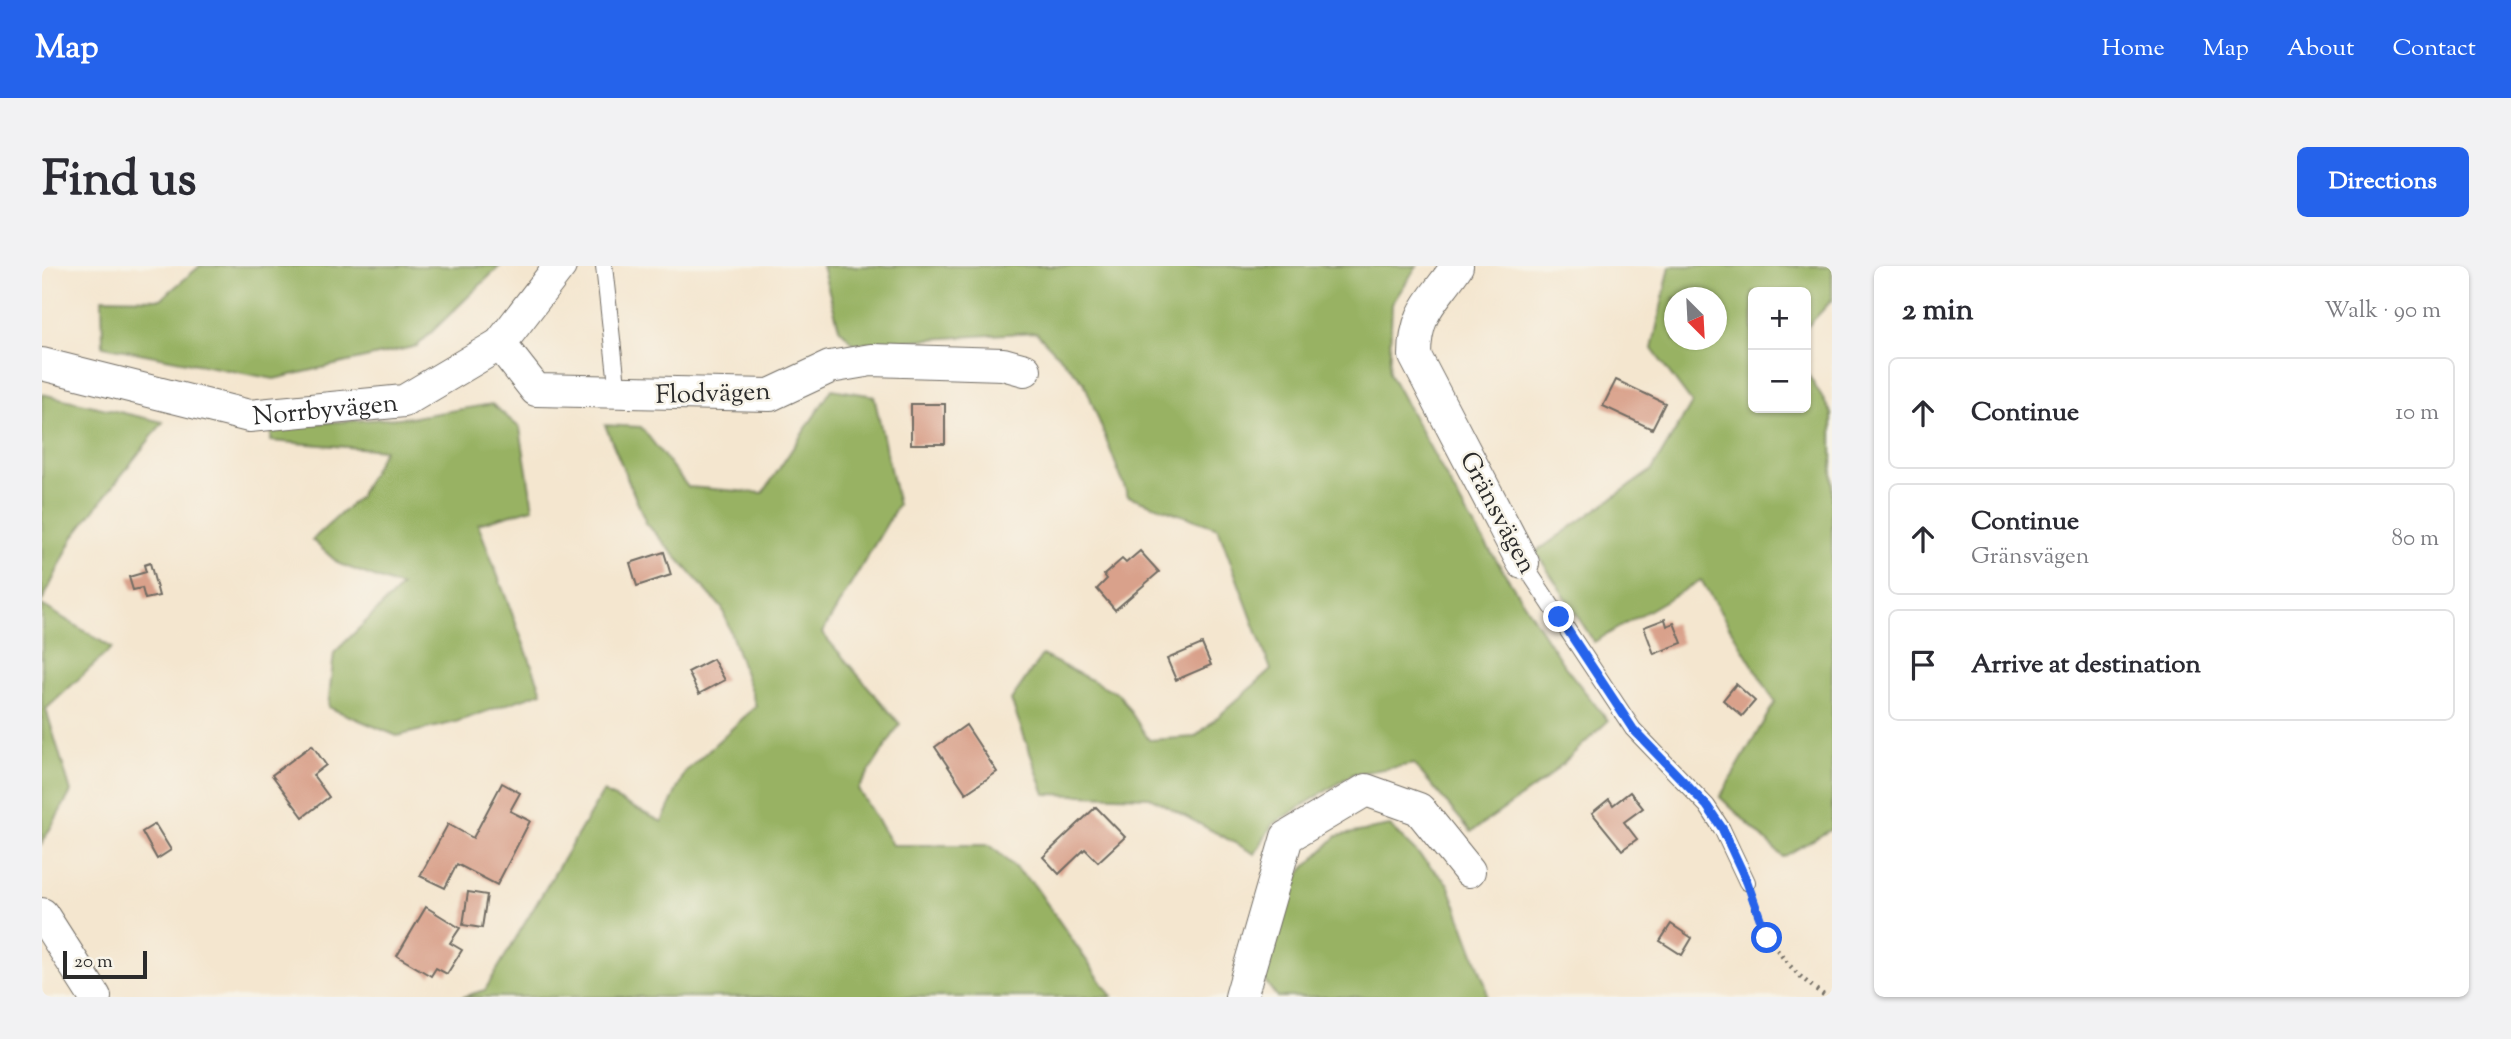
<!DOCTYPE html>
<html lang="en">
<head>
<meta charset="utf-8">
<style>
  :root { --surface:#fff; --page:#f2f2f3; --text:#2b2b33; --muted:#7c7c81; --line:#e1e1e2; --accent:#2563eb }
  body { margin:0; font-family:"Sorts Mill Goudy",serif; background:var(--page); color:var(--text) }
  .controls { position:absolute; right:21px; top:21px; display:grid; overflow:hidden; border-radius:10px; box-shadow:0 2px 5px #0004 }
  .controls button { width:63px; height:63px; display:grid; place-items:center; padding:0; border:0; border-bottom:2px solid var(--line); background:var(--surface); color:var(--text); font:35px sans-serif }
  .compass { position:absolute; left:1622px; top:21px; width:63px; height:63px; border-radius:50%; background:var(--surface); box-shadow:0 2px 5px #0004; rotate:156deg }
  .scale { position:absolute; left:21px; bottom:18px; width:84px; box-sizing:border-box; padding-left:7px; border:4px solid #2b2b2b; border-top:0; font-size:19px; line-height:24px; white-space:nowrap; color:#2b2b2b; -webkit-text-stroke:5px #f7f3e8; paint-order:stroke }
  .stop { position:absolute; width:21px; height:21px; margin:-16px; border:5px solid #2563eb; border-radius:50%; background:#fff }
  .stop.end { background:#2563eb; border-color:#fff; box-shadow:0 2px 7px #0008 }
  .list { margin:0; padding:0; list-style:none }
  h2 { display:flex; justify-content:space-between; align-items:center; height:91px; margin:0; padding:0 28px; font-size:30px }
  h2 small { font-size:23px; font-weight:400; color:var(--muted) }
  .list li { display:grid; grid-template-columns:46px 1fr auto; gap:21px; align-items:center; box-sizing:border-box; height:112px; margin:0 14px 14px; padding:0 14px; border:2px solid var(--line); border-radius:10px }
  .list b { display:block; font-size:26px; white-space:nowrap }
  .list p { margin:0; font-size:23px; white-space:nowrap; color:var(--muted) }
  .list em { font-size:23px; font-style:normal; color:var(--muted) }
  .icon { flex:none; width:38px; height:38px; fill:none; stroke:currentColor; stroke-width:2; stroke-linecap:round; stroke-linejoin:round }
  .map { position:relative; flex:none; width:1790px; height:731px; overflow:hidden; border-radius:10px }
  header { display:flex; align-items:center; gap:42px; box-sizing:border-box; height:98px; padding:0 35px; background:var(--accent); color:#fff }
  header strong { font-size:33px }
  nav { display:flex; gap:38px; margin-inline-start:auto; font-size:24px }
  .intro { display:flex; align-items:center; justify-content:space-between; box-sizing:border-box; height:168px; padding:0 42px }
  h1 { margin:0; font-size:49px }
  .button { padding:18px 32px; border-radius:10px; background:var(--accent); color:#fff; font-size:24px; font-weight:700 }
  main { display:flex; gap:42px; padding:0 42px }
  aside { flex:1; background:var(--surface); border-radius:10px; box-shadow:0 2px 5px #0004 }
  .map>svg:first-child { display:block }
</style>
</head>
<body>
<header>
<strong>Map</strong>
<nav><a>Home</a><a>Map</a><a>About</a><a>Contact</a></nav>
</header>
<div class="intro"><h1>Find us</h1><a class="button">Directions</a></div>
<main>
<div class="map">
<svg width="1790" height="731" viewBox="0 0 1790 731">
  <rect width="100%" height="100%" fill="#f7f3e8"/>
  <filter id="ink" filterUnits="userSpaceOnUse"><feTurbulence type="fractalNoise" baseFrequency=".0143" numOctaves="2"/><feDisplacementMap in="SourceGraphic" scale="14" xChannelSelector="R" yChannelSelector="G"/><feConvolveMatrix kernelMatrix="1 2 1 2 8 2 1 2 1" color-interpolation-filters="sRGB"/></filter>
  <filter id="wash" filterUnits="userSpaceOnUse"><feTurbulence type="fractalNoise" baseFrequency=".00686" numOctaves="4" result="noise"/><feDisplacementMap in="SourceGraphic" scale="28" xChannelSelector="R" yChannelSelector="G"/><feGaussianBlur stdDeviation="1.57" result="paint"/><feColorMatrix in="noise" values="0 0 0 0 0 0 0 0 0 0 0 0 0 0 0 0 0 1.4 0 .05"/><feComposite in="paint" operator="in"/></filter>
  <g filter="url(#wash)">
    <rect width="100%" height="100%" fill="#f4e6cf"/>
    <path fill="#98b264" stroke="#626e48" stroke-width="2" fill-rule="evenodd" d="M 158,0 L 458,0 L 375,80 L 232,113 L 61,80 L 60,32 L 119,33 Z
      M 780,0 L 1375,0 L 1350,38 L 1347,107 L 1424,247 L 1521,398 L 1566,455 L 1502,515 L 1429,566 L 1372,498 L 1311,508 L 1230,559 L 1213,588 L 1108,531 L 1003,528 L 969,434 L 1000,389 L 1077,428 L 1107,474 L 1153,471 L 1229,404 L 1176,262 L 1086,230 L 1042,116 L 994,66 L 812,78 L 797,62 Z
      M 1628,0 L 1790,0 L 1790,34 L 1764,62 L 1764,26 L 1711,26 L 1711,142 L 1764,142 L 1764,105 L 1790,148 L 1790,563 L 1741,591 L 1678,531 L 1733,436 L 1659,314 L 1552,376 L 1494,286 L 1610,204 L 1650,137 L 1610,83 ZM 1632,32 L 1674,32 L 1674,74 L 1632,74 Z
      M 790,123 L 832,130 L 856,239 L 780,367 L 858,458 L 816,523 L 850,579 L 948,579 L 992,619 L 1070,731 L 420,731 L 443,724 L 561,526 L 620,556 L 643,506 L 714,440 L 680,342 L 604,257 L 563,159 L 599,161 L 646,221 L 721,227 Z
      M 0,128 L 121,156 L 32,270 L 0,336 Z
      M 450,138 L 478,162 L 491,242 L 436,258 L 500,426 L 414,456 L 355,470 L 286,441 L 292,387 L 359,321 L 297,298 L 270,274 L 317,231 L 342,184 L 229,175 L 230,160 L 372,151 Z
      M 0,339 L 70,382 L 4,443 L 29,526 L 0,577 Z
      M 1348,560 L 1406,618 L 1444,720 L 1445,731 L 1235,731 L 1222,714 L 1245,620 L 1295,570 Z"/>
    <g id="blocks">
      <path fill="#d9a18b" d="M 1574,114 L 1623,137 L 1610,163 L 1561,140 Z
        M 869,138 L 903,138 L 903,178 L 869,178 Z
        M 1098,285 L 1117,306 L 1073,344 L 1055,323 L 1065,313 L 1062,309 L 1080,293 L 1084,297 Z
        M 622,286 L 629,309 L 595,320 L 588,297 Z
        M 108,297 L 117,330 L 103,333 L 100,322 L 91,324 L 87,311 L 104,306 L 102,299 Z
        M 1623,353 L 1625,360 L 1632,357 L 1640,377 L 1612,388 L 1602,361 Z
        M 1160,378 L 1169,399 L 1134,414 L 1125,393 Z
        M 671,393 L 683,414 L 657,428 L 646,406 Z
        M 1694,418 L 1713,435 L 1700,450 L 1681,434 Z
        M 924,459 L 955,506 L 924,527 L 893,481 Z
        M 270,479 L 284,499 L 271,509 L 287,531 L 261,551 L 230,509 Z
        M 460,517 L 478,527 L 468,545 L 488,555 L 455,619 L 415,598 L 403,622 L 378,610 L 406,558 L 431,572 Z
        M 1588,526 L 1601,542 L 1582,556 L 1595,573 L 1580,584 L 1550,547 L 1567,533 L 1571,539 Z
        M 1054,541 L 1083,571 L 1056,596 L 1043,583 L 1017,608 L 1001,591 Z
        M 113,558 L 129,584 L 115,593 L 100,566 Z
        M 426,626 L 445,629 L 440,662 L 421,659 Z
        M 384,641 L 418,662 L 408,677 L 420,684 L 405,708 L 394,702 L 389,710 L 355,690 Z
        M 1629,658 L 1650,672 L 1640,689 L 1618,675 Z"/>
    </g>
  </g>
  <g filter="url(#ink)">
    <use href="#blocks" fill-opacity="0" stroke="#716c64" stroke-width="2"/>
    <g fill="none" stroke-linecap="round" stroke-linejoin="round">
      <g stroke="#716c64" stroke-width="18">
        <path id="service" d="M 562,0 L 576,128
          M 1481,297 L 1591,463 L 1665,540 L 1680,563 L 1705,616"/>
      </g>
      <g stroke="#716c64" stroke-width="34">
        <g id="minor">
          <path d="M 1415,0 C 1392,35 1373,44 1373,90 L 1481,297"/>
          <path d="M 458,78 L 494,124 L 728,129 L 788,101 L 829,94 L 961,98 L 983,104"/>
          <path id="s1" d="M 0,98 L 207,150 L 362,135 L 458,78 L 518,0"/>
          <path d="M 0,648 L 53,731"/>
          <path d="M 1199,731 L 1245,571 L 1324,524 L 1377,543 L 1427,605"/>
        </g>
      </g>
      <path stroke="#716c64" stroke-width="4.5" stroke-dasharray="2 5" stroke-linecap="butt" d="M 1710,634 C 1722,673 1750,709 1785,731"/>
      <use href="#service" stroke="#fff" stroke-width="16"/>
      <use href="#minor" stroke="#fff" stroke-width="32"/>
    </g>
  </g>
  <g fill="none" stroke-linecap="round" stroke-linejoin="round" filter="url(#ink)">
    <path stroke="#2563eb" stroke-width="9" d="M 1517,351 L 1591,463 L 1665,540 L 1680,562 L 1705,616 L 1725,672"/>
  </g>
  <g text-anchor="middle" stroke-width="5" stroke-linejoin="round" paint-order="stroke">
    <g font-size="26" fill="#2b2b2b" stroke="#f7f3e8">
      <text transform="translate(671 126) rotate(-2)" y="9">Flodvägen</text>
      <text dy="9" stroke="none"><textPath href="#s1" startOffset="290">Norrbyvägen</textPath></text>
      <text transform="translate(1457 246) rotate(62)" y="9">Gränsvägen</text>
    </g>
  </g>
</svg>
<div class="controls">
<button>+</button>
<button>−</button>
</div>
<svg class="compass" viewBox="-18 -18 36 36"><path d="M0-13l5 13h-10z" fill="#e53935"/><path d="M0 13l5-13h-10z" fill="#7c7c81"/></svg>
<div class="scale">20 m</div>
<div class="stop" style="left:1725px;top:672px"></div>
<div class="stop end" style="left:1517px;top:351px"></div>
</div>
<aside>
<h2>2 min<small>Walk · 90 m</small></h2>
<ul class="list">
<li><svg class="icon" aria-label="ahead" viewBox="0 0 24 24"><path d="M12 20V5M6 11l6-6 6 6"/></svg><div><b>Continue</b></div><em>10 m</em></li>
<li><svg class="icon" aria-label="ahead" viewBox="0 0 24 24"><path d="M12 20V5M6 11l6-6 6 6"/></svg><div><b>Continue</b><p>Gränsvägen</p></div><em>80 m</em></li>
<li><svg class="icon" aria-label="arrive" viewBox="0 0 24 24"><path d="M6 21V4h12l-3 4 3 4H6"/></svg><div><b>Arrive at destination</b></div></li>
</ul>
</aside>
</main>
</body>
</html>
